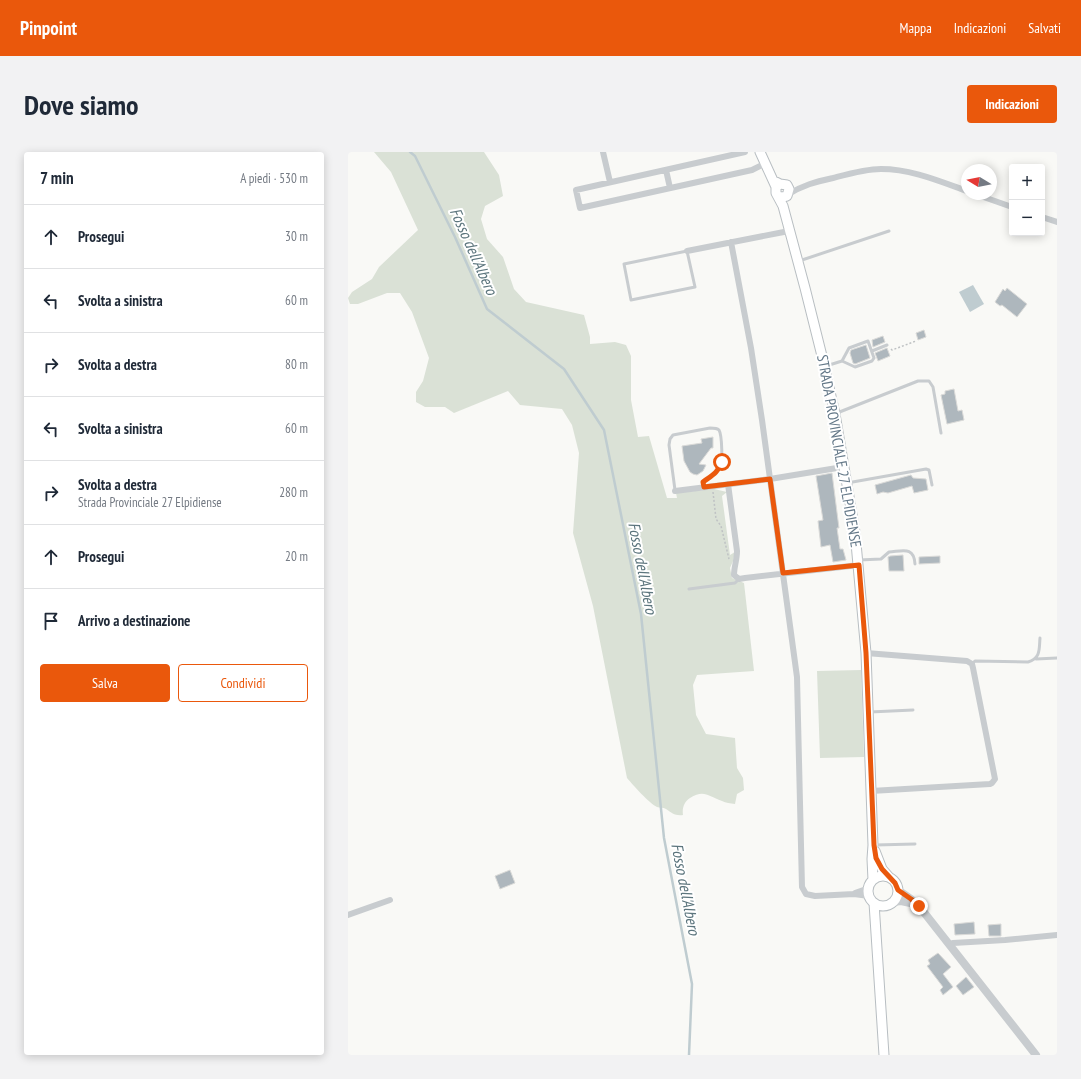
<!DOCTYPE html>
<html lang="it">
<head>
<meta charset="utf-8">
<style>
  :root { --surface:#fff; --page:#f2f2f3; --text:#1f2937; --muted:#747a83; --line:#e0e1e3; --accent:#ea580c }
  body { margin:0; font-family:"PT Sans Narrow",sans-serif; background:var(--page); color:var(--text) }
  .controls { position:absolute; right:12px; top:12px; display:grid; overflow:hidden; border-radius:4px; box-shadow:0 2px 10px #0003 }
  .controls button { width:36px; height:36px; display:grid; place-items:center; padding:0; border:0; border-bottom:1px solid var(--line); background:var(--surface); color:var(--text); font:20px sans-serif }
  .compass { position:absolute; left:613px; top:12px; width:36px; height:36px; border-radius:50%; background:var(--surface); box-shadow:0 2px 10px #0003; rotate:280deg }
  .stop { position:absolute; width:12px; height:12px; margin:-9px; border:3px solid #ea580c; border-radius:50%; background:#fff }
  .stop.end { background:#ea580c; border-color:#fff; box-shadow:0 1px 4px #0008 }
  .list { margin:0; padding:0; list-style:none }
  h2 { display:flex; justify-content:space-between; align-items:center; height:52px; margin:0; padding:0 16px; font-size:17px }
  h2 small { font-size:13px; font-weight:400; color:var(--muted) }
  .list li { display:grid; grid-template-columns:26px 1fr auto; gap:12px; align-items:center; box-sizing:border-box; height:64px; padding:0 16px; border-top:1px solid var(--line) }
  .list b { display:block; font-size:15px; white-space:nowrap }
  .list p { margin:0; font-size:13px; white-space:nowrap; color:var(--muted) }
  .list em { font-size:13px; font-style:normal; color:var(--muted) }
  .actions { display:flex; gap:8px; padding:12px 16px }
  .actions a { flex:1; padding:9px 0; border:1px solid var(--accent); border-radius:4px; text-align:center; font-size:14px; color:var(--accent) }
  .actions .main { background:var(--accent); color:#fff }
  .icon { flex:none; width:22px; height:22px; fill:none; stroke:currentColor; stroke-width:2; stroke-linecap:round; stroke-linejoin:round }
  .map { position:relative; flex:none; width:709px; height:903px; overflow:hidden; border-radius:4px }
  header { display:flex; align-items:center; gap:24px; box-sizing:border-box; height:56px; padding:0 20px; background:var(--accent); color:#fff }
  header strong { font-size:19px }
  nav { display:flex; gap:22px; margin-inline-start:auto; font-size:14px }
  .intro { display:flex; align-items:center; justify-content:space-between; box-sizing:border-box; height:96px; padding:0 24px }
  h1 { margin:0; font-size:28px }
  .button { padding:10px 18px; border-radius:4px; background:var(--accent); color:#fff; font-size:14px; font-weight:700 }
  main { display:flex; gap:24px; padding:0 24px }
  aside { flex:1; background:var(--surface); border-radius:4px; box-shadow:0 2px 10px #0003 }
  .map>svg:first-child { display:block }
</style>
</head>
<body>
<header>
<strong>Pinpoint</strong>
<nav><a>Mappa</a><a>Indicazioni</a><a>Salvati</a></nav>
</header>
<div class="intro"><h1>Dove siamo</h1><a class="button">Indicazioni</a></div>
<main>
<aside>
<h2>7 min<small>A piedi · 530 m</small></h2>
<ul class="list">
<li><svg class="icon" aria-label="ahead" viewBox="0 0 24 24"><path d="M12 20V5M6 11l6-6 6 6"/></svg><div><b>Prosegui</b></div><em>30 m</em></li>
<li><svg class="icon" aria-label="left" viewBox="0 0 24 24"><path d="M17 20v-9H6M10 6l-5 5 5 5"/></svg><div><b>Svolta a sinistra</b></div><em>60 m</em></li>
<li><svg class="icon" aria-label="right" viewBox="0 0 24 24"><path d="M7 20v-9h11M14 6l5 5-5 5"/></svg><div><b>Svolta a destra</b></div><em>80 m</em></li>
<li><svg class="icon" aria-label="left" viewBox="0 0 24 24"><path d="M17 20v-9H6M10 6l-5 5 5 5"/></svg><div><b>Svolta a sinistra</b></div><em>60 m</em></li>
<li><svg class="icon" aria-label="right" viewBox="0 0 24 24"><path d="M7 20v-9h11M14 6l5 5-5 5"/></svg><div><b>Svolta a destra</b><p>Strada Provinciale 27 Elpidiense</p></div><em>280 m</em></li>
<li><svg class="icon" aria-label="ahead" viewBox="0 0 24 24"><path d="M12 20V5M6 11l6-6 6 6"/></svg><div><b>Prosegui</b></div><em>20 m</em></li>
<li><svg class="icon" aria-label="arrive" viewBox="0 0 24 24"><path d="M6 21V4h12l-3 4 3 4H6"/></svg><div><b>Arrivo a destinazione</b></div></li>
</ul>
<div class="actions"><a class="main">Salva</a><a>Condividi</a></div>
</aside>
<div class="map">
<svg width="709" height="903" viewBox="0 0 709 903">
  <rect width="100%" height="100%" fill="#f9f9f6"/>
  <path fill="#dae1d6" d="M 26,0 L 136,0 L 151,23 L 155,44 L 137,54 L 133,67 L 139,87 L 155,105 L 166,137 L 178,150 L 236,163 L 242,185 L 242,192 L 267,190 L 278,193 L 283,204 L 283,248 L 290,285 L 301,284 L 319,346 L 329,346 L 328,341 L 366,337 L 379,340 L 374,344 L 382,403 L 387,400 L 385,409 L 382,416 L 384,426 L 396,431 L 406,519 L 349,523 L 345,533 L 348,563 L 358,582 L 387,586 L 389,616 L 395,626 L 396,638 L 389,642 L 387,652 C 382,651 378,651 374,649 C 360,644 356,637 342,646 C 336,650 334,656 335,663 C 327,664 324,661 318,657 C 315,655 312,656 309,655 C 301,651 285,633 279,626 L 245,454 L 225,381 L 231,301 L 224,273 L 214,257 L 172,253 L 160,239 L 106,261 L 97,255 L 77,255 L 68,250 L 68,240 L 75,229 L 81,206 L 64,160 L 52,141 L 39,141 L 10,152 L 2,152 L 0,146 L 4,140 L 24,127 L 31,115 L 70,78 L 43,20 Z
    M 513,518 L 516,605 L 472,606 L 469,519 Z"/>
  <path fill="#bfccd0" d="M 625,133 L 636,152 L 622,160 L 611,140 Z"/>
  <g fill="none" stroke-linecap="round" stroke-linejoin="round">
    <path stroke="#bfccd0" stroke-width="2.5" d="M 62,0 L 67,4 L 107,85 L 139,157 L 216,217 L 256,278 L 293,462 L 316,686 L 344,832 L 341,903"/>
  </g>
  <path fill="#aeb7bd" stroke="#dadad8" d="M 659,136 L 679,152 L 669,165 L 654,153 L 652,154 L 647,150 L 655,137 L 657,139 Z
    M 576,178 L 578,185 L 570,188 L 568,181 Z
    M 535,184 L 537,190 L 525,195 L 524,188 Z
    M 518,193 L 522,206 L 507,212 L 505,211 L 502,201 L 503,198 Z
    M 539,196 L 542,204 L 530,209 L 527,201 Z
    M 606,237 L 610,259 L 614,258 L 616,268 L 599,272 L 593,243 L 597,242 L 597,239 Z
    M 365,285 L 365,296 L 363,296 L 351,312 L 358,313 L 355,319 L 349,323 L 345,322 L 342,320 L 336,309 L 334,294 L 354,291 L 353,287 Z
    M 484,321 L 491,376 L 489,376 L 492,397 L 495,397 L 498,408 L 485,410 L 482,393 L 473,395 L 470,369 L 475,368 L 468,324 Z
    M 563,323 L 565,326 L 578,327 L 580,338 L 566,341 L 564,334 L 540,341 L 535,340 L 529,342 L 527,333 Z
    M 555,403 L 556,419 L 541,419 L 540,405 L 542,404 Z
    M 592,404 L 592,411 L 571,412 L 571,405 Z
    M 162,718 L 167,731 L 152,737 L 147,724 Z
    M 626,770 L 627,782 L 607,783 L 606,772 Z
    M 653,772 L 653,784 L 641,784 L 640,773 Z
    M 590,801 L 603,815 L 595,822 L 605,835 L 595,843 L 592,838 L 595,835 L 579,814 L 582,812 L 580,808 Z
    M 618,825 L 626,835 L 615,843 L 608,834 Z"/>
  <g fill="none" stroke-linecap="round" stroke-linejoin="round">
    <g stroke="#b8bec2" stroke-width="11">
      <path id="secondary" d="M 412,0 L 428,35
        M 428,30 L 432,32 L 439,33 L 441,37 L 439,44 L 434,45 L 430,44
        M 432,32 L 428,35 L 428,41 L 435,54 L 457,136 L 474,204 L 487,262 L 507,380 L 518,501 L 525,693 L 524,707 L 525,728
        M 527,699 L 534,717 L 541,725
        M520 739a15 15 0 1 1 30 0a15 15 0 1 1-30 0Z
        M 526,751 L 536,903"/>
    </g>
    <path stroke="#bfc2c4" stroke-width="1.5" stroke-dasharray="2 2" stroke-linecap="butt" d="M 543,197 L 544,198 L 568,189
      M 365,340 L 368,367 L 373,374 L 381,407"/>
    <path stroke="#c8cccf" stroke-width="3" d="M 339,99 L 347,135 L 283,148 L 276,112 Z
      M 451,109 L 541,79
      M 524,199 L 539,193
      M 478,214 L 494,209 L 501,196 L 520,189 L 526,206 L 524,209 L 507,215 L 494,209
      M 489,261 L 570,229 L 581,229 L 585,235 L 593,281
      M 499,331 L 578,317 L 581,318 L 584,333
      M 327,338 L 321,293 L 322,287 L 325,283 L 362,276 C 365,276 369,276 371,278 C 374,283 375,311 372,316 C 368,322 361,326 355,330 L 356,335
      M 511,408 L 533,407 L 541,400 C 555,399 566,394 567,412
      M 341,437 L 387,431 L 391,427
      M 688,507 L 709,506
      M 624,512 L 627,509 L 680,510 C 693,506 691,497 692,486
      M 522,560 L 565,558
      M 527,693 L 567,692"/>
    <path stroke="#c8cccf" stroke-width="6" d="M 255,0 L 262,30
      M 397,0 L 228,38 L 232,56 L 404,18 L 418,11
      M 318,18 L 322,36
      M 627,42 L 664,55
      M 439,43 C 455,33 467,30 485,26 C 500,22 517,17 533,17 C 563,17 591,29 619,39
      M 694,65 L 709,70
      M 383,90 L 403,196 L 414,268 L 449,525 L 454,735 L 458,742 L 467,744 L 506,742 L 521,744
      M 339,99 L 441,79
      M 380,332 L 389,399 C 389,408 386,415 386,423 L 391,427 L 397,426 L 511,413
      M 327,339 L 422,327 L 495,315
      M 518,501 L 619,509 L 624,512 L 625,516 L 647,627 L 644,631 L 642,632 L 523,639
      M 507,741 L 521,736
      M 0,763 L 42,748
      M 601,793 L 605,791 L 657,788 L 709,783"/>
    <path stroke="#c8cccf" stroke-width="8" d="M 550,738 L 563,747 L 571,754 L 688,903
      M 545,750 L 553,749 L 567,752"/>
    <use href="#secondary" stroke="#fff" stroke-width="9"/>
  </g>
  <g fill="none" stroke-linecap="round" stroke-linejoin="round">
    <path stroke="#ea580c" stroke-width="5" d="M 374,310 C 370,321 363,324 355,330 L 356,335 L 422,327 L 435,421 L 511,413 L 518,501 L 526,693 L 528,706 L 534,717 L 547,731 L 550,738 L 563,747 L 571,754"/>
  </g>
  <g text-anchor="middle" stroke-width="4" stroke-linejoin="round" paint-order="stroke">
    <g font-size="15" fill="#657989" stroke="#fff">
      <text transform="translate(491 299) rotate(80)" y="5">STRADA PROVINCIALE 27 ELPIDIENSE</text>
    </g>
    <g font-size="16" font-style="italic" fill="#5c757d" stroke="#fff">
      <text transform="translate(126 99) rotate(66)" y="6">Fosso dell'Albero</text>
      <text transform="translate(295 416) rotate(79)" y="6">Fosso dell'Albero</text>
      <text transform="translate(338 737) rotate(79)" y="6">Fosso dell'Albero</text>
    </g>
  </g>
</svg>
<div class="controls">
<button>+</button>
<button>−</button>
</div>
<svg class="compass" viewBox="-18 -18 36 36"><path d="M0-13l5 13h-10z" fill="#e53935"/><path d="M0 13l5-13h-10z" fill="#747a83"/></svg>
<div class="stop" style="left:374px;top:310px"></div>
<div class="stop end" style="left:571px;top:754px"></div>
</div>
</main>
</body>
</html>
